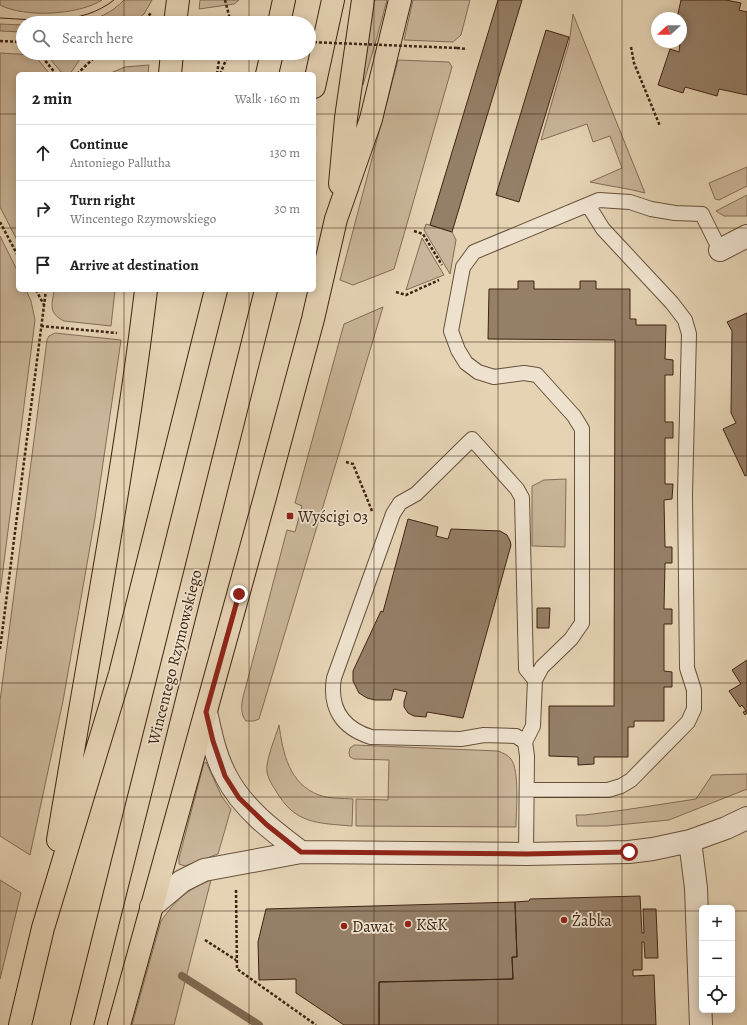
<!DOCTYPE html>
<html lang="en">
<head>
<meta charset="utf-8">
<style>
  :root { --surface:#fff; --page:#f6f6f6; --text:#222; --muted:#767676; --line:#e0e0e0 }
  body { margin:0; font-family:Alegreya,serif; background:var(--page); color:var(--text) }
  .controls { position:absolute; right:12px; bottom:12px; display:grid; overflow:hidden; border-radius:6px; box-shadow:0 2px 10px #0003 }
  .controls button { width:36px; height:36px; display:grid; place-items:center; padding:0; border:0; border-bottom:1px solid var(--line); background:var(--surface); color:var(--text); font:20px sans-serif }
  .compass { position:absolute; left:651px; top:12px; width:36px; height:36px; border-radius:50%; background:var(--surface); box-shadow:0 2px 10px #0003; rotate:249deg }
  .stop { position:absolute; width:12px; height:12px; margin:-9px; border:3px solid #8f2418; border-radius:50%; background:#fff }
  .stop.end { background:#8f2418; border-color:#fff; box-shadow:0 1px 4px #0008 }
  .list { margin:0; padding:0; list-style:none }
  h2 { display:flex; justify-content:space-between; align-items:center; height:52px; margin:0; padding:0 16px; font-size:17px }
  h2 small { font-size:13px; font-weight:400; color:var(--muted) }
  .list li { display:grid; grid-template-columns:26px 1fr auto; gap:12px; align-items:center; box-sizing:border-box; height:56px; padding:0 16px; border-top:1px solid var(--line) }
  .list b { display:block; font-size:15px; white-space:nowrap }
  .list p { margin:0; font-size:13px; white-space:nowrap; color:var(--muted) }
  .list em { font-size:13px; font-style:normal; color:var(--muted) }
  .icon { flex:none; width:22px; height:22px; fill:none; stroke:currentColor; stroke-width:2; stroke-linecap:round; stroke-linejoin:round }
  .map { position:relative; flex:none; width:747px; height:1025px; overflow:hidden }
  .search { position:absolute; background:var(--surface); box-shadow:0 2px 10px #0003; left:16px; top:16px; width:300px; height:44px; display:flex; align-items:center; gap:10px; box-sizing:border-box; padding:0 14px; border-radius:22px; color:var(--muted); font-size:15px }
  .panel { position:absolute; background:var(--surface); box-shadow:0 2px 10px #0003; left:16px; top:72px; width:300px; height:220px; border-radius:6px }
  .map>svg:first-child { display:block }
</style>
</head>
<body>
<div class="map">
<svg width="747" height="1025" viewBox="0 0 747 1025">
  <rect width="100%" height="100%" fill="#e5d3b4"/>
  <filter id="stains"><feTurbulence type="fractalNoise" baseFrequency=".005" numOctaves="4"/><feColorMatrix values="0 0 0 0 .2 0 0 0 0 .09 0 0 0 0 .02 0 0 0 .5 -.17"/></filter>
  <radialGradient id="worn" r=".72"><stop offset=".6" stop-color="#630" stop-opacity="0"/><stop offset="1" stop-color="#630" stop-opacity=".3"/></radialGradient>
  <path fill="#c9b599" stroke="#846c56" d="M 0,0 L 102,0 C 79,15 25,18 0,5 Z
    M 124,0 L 152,0 L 144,14 L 133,23 L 80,23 C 96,20 113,12 124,0 Z
    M 200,0 L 239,0 L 234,4 L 199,9 Z
    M 372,0 L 387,0 L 377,37 L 363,85 L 366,37 Z
    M 413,0 L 470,0 L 461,35 L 453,42 L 404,40 Z
    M 573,14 L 645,193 C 627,188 608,186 590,182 L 622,168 L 610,136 L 593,142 L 587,124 L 541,140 L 569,43 Z
    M 0,24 L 23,25 L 23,32 L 0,31 Z
    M 0,53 L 34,55 L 50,74 L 18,74 L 18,242 L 0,207 Z
    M 68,53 L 84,53 L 70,74 L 61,72 L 47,55 Z
    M 398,60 L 449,62 L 452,67 L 394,269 L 353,285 L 340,280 Z
    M 149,65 L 148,74 L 108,74 L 125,67 Z
    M 747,167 L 747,186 L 719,200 L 715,199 L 709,183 Z
    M 747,195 L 747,216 L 724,216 L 716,211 Z
    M 426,224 L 452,232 L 456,240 L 450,274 L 424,230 Z
    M 0,236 L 18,272 L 18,290 L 26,290 L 31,301 L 35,320 L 0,593 Z
    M 422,238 L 444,275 L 406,290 Z
    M 54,290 L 115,290 L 111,326 L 64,321 C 48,313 52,305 54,290 Z
    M 383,307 L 259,719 L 254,721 L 246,721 C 238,711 243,697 246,686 L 287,530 L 295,532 L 302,506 L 295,503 L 344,324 Z
    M 55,333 L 121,340 L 95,518 L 63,701 L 30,855 L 0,836 L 0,701 L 47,340 L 49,336 Z
    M 566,479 L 565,547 L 532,546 L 532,486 L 544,480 Z
    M 279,725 C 283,753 289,784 319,795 C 329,799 342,798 353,799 L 352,826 C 317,823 295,824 276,791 C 272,785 268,778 267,772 C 265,761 276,736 279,725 Z
    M 354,745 L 498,751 C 503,753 508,755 511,759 C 520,771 516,812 516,827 L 356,826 L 356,799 L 388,800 L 389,760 L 354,759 L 350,757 L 349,753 L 350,748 Z
    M 206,762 L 222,797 L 231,809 L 218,854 L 185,866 L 179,864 L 179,858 L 204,763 Z
    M 747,774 L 747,789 L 669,820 L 607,826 L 577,826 L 576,815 L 585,815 L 624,810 L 696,799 L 712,775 Z
    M 0,880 L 21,893 L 0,979 Z
    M 211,880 L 174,1025 L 132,1025 L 161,921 C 176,900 186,890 211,880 Z"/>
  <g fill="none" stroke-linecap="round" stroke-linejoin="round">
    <path stroke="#806a53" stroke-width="8" d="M 182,976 L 259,1025"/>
  </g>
  <path fill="#957f67" stroke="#3e2413" d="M 498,0 L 522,0 L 452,232 L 430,225 Z
    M 681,0 L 726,0 L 741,3 L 739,10 L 747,12 L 747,95 L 719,89 L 717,96 L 685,87 L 683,93 L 658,85 L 670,49 L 679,52 L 680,43 L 677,43 L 681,42 L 681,32 L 684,33 L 685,23 L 681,22 L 681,18 L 677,18 Z
    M 546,30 L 569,37 L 519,202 L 496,195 Z
    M 518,281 L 534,281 L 534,289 L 580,289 L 580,281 L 596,281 L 596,289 L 630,289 L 630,319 L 636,319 L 636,325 L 666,325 L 665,359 L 673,360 L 673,375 L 665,375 L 665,422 L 673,422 L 673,438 L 665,438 L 665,484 L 673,484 L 672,499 L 664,500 L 665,547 L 672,547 L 672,563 L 665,563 L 664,609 L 672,609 L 672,624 L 664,624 L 664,671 L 672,672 L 672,687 L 664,687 L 664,721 L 634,721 L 634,727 L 628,727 L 628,757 L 594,757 L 594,764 L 578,765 L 578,757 L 549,756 L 549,706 L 614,706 L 615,340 L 488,339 L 489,289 L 518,289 Z
    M 747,313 L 747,475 L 745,476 L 723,429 L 736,423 L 731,413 L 732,331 L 727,322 Z
    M 408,519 L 438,527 L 436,536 L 448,539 L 451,529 L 500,531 L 507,535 L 510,541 L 511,545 L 463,718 L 427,712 L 426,717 L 414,716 L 408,713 L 404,707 L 404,702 L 407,692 L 394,689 L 391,700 L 375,700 L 367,698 L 359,693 L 353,681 L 353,671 L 381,611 L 383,612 Z
    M 537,608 L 550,608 L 549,628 L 537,628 Z
    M 747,660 L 747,713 L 745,715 L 743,712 L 746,711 L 742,705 L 740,707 L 729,691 L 741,684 L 732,670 Z
    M 640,896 L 642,933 L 644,933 L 643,909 L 656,909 L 658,958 L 645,958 L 644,942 L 642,942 L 642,970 L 633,970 L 633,976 L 654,975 L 656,1025 L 379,1025 L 379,982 L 513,979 L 512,957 L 517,957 L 515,902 L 529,901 L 530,899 Z
    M 515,902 L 517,957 L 512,957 L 513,979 L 379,982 L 379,1025 L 344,1025 L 296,993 L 296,979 L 259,980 L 258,942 L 266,909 Z"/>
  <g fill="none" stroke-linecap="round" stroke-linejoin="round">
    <g stroke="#68503b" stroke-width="16">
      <path id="service" d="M 525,742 L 533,726 L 535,680 L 542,667 L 571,639 L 582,623 L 582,429 L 574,416 L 537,375 L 524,373 L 494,377 L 478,372 L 466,363 L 458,350 L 451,331 L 463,267 L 474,252 L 599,200 L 630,202 L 651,209 L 675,213 L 702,214 L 720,250
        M 527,790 L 608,790 L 621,786 L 631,780 L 688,722 L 694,709 L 694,690 L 687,668 L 685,494 L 689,334 L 685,320 L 672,303 L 603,229 L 588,205
        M 526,854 L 527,756 L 525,742 L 516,736 L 484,735 L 461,739 L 371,737 C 342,728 329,708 334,678 L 393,514 L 400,503 L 416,494 L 472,439 L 517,489 L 522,498 L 526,669 L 535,680"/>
    </g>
    <g stroke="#68503b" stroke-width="24">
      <path id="minor" d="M 720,250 L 747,236
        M 206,712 C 211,734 215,756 226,776 C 242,808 273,831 301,852
        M 690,841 L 696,888 L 701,1025
        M 151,907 L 182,881 L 204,870 L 301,852 L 526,854 L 629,852 L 653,849 L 690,841 L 726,828 L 747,818"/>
    </g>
    <g stroke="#3e2413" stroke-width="24">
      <path id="primary" d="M 175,23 L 178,0
        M 279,23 L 284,0
        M 170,74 L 172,53
        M 267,74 L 272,53
        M 314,87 L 333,0
        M 340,184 L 346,118 L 363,0
        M 58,840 C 88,657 124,474 146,290
        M 20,1025 L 43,928 L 120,674 L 216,290
        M 82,1025 L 266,290
        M 119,1025 L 264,501 L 313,319 L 336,219 L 371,119 L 400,0"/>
    </g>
    <path stroke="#3e2413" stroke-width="2.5" stroke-dasharray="3 2" stroke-linecap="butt" d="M 225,0 L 231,23
      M 142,23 L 151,13
      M 0,41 L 23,42
      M 631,47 L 634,63 L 660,126
      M 457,48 L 467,49
      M 39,53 L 56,74
      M 77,74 L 99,53
      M 217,74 L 220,53
      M 220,74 L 229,53
      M 0,222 L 18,256
      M 414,231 L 423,234 L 442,265
      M 36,290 L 44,305
      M 396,292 L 406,295 L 439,280
      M 41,326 L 117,333
      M 346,462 L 353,464 L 372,511
      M 0,649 L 46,290
      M 236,890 L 237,969 L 316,1025
      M 205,940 L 236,960"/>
    <use href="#service" stroke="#eee2ce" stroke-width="14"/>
    <use href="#minor" stroke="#eee2ce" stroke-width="22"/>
    <use href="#primary" stroke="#e5d3b4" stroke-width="22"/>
    <path stroke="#3e2413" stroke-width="1" d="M 0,18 C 39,20 81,26 114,0"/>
    <path stroke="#3e2413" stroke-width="2.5" stroke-dasharray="3 2" stroke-linecap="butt" d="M 309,42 L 457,48"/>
  </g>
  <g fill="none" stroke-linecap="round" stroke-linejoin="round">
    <path stroke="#8f2418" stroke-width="5" d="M 239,594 L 206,712 L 213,741 L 225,776 L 239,798 L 267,825 L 301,852 L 526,854 L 629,852"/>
  </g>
  <path fill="none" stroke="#3e2413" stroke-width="1" stroke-opacity="0.55" d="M 124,0 L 124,23M 249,0 L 249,23M 374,0 L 374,1025M 498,0 L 498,1025M 622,0 L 622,1025M 124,53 L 124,74M 249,53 L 249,74M 0,114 L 18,114M 314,114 L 747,114M 0,228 L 18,228M 314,228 L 747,228M 124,290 L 124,1025M 249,290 L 249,1025M 0,342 L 747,342M 0,456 L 747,456M 0,569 L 747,569M 0,683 L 747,683M 0,797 L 747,797M 0,911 L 702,911M 732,911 L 747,911"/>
  <g fill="#8f2418" stroke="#eee2ce" stroke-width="1.5">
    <rect x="286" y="512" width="8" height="8" rx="2"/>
    <circle cx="564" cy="920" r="4"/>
    <circle cx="408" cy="924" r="4"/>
    <circle cx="344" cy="926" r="4"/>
  </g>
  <g text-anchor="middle" stroke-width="3.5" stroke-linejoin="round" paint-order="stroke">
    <g font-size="16" fill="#3e2413" stroke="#eee2ce" text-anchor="start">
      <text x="298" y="522">Wyścigi 03</text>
      <text x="572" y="926">Żabka</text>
      <text x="416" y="930">K&amp;K</text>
      <text x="352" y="932">Dawat</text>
    </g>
    <g font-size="16" fill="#3e2413" stroke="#eee2ce">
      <text transform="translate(174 657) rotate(-76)" y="6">Wincentego Rzymowskiego</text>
    </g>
  </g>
  <rect width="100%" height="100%" filter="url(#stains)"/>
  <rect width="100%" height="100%" fill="url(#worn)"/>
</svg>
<div class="controls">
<button>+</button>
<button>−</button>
<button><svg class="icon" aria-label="locate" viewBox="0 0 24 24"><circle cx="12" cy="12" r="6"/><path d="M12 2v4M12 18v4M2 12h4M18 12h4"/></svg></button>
</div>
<svg class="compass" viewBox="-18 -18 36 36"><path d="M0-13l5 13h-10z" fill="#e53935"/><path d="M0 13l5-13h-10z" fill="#767676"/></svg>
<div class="stop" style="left:629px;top:852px"></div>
<div class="stop end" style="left:239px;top:594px"></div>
<div class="search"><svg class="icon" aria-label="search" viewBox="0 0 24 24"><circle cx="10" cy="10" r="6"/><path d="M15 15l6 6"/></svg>Search here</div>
<section class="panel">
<h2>2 min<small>Walk · 160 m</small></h2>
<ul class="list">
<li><svg class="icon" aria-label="ahead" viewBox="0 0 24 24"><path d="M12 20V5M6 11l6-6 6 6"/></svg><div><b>Continue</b><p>Antoniego Pallutha</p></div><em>130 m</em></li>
<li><svg class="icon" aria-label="right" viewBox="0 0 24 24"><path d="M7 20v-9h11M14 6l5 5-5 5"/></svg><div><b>Turn right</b><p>Wincentego Rzymowskiego</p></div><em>30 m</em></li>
<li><svg class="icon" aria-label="arrive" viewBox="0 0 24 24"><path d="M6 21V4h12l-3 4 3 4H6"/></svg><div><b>Arrive at destination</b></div></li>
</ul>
</section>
</div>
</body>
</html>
